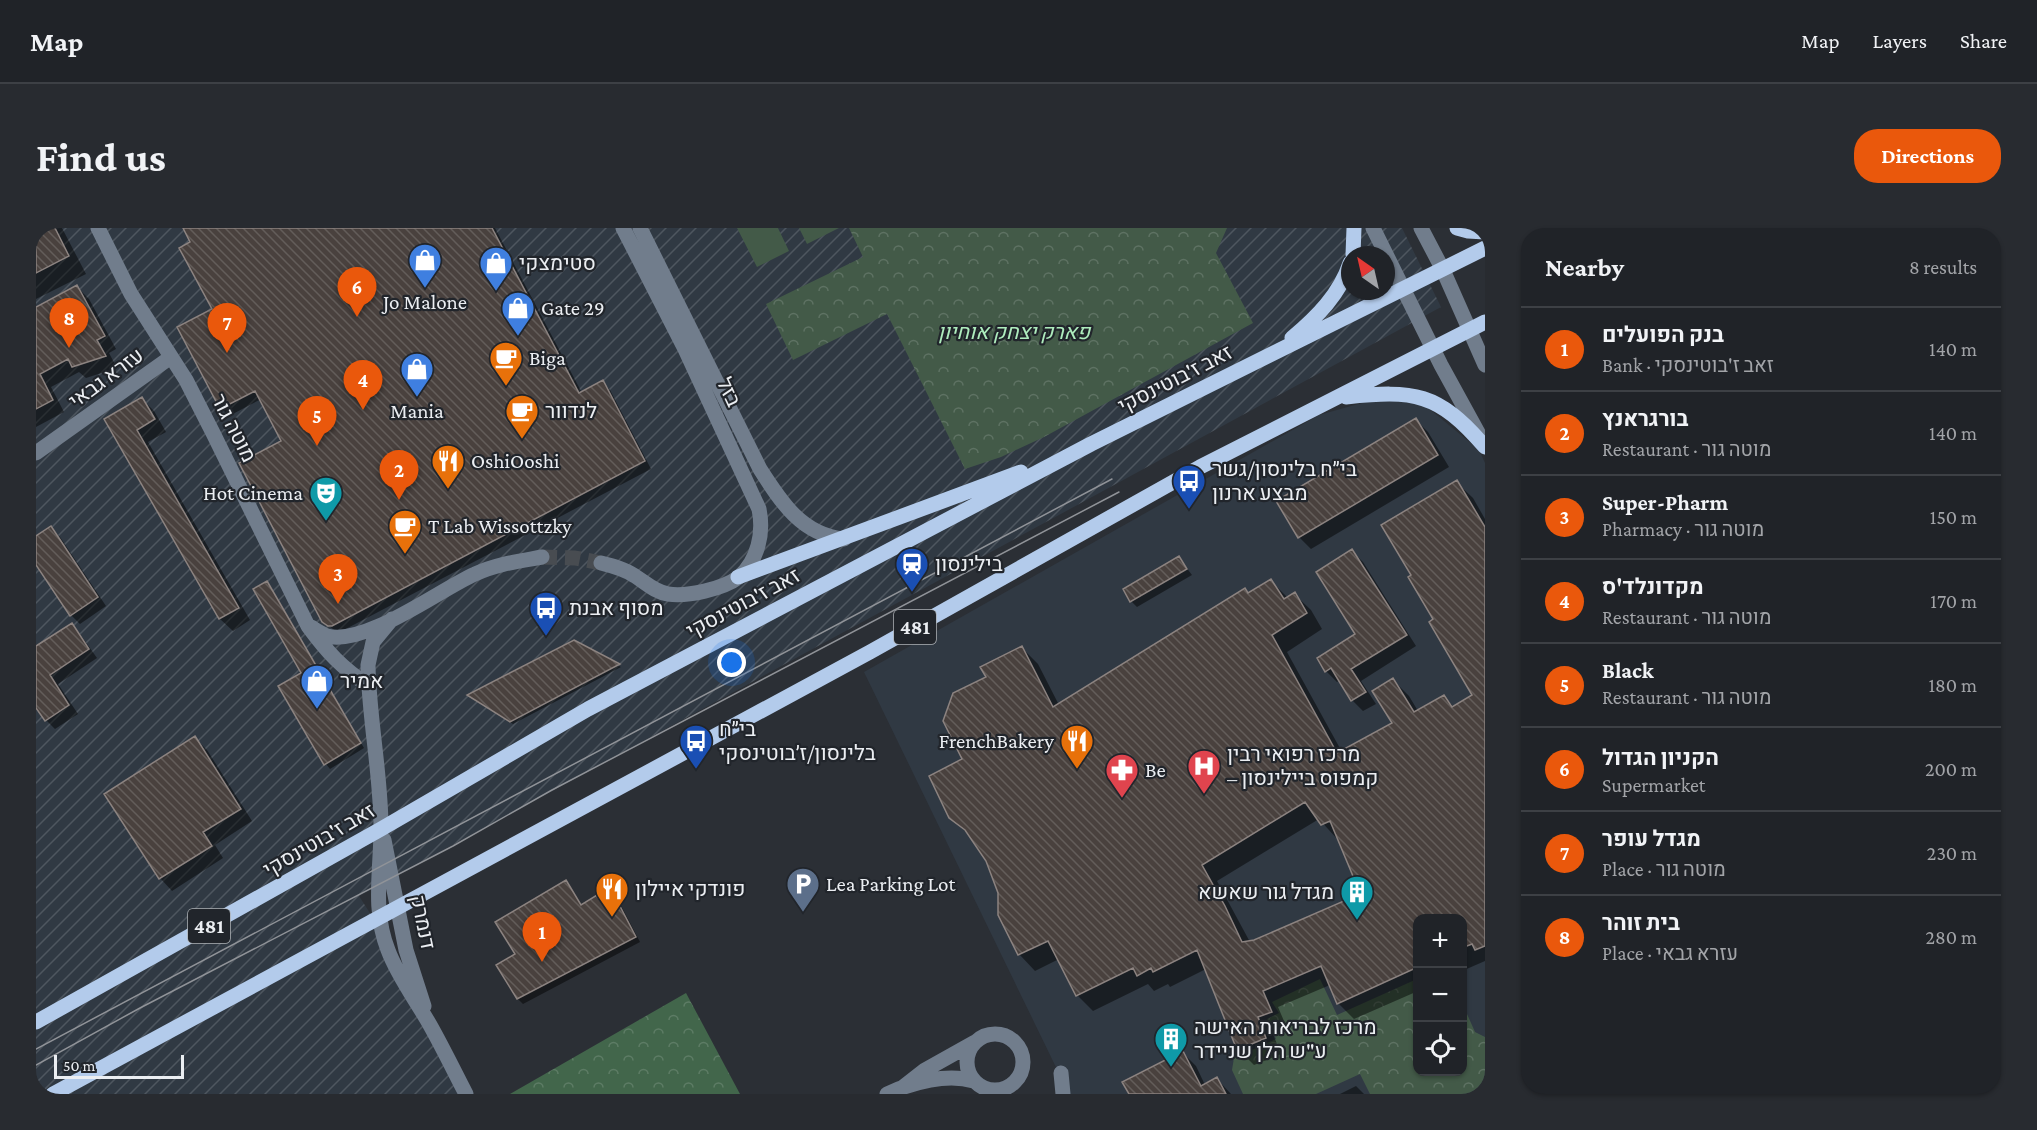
<!DOCTYPE html>
<html lang="en">
<head>
<meta charset="utf-8">
<style>
  :root { --surface:#202328; --page:#282b30; --text:#f1f3f6; --muted:#a2a4a8; --line:#3d4045; --accent:#ea580c }
  body { margin:0; font-family:"Crimson Pro",Heebo,serif; background:var(--page); color:var(--text) }
  .controls { position:absolute; right:18px; bottom:18px; display:grid; overflow:hidden; border-radius:12px; box-shadow:0 2px 4px #0004 }
  .controls button { width:54px; height:54px; display:grid; place-items:center; padding:0; border:0; border-bottom:2px solid var(--line); background:var(--surface); color:var(--text); font:30px sans-serif }
  .compass { position:absolute; left:1305px; top:18px; width:54px; height:54px; border-radius:50%; background:var(--surface); box-shadow:0 2px 4px #0004; rotate:326deg }
  .scale { position:absolute; left:18px; bottom:15px; width:130px; box-sizing:border-box; padding-left:6px; border:3px solid #ebeef2; border-top:0; font-size:16px; line-height:21px; white-space:nowrap; color:#ebeef2; -webkit-text-stroke:4px #21252b; paint-order:stroke }
  .you { position:absolute; left:696px; top:435px; width:21px; height:21px; margin:-15px; border:4px solid #fff; border-radius:50%; background:#1a73e8; box-shadow:0 0 0 9px #1a73e833 }
  .badge { display:grid; place-items:center; width:39px; height:39px; border-radius:50%; background:var(--accent); color:#fff; font-size:20px; font-weight:700 }
  .pin { position:absolute; translate:-50% -50px; filter:drop-shadow(0 2px 3px #0008) }
  .pin::after { content:''; position:absolute; top:32px; width:21px; height:18px; background:inherit; clip-path:polygon(0 0,100% 0,50% 100%) }
  .list { margin:0; padding:0; list-style:none }
  h2 { display:flex; justify-content:space-between; align-items:center; height:78px; margin:0; padding:0 24px; font-size:26px }
  h2 small { font-size:20px; font-weight:400; color:var(--muted) }
  .list li { display:grid; grid-template-columns:39px 1fr auto; gap:18px; align-items:center; box-sizing:border-box; height:84px; padding:0 24px; border-top:2px solid var(--line) }
  .list b { display:block; font-size:22px; white-space:nowrap }
  .list p { margin:0; font-size:20px; white-space:nowrap; color:var(--muted) }
  .list em { font-size:20px; font-style:normal; color:var(--muted) }
  .icon { flex:none; width:33px; height:33px; fill:none; stroke:currentColor; stroke-width:2; stroke-linecap:round; stroke-linejoin:round }
  .map { position:relative; flex:none; width:1449px; height:866px; overflow:hidden; border-radius:24px }
  header { display:flex; align-items:center; gap:36px; box-sizing:border-box; height:84px; padding:0 30px; background:var(--surface); border-bottom:2px solid var(--line) }
  header strong { font-size:28px }
  nav { display:flex; gap:33px; margin-inline-start:auto; font-size:21px }
  .intro { display:flex; align-items:center; justify-content:space-between; box-sizing:border-box; height:144px; padding:0 36px }
  h1 { margin:0; font-size:42px }
  .button { padding:15px 27px; border-radius:24px; background:var(--accent); color:#fff; font-size:21px; font-weight:700 }
  main { display:flex; gap:36px; padding:0 36px }
  aside { flex:1; background:var(--surface); border-radius:24px; box-shadow:0 2px 4px #0004 }
  .map>svg:first-child { display:block }
</style>
</head>
<body>
<header>
<strong>Map</strong>
<nav><a>Map</a><a>Layers</a><a>Share</a></nav>
</header>
<div class="intro"><h1>Find us</h1><a class="button">Directions</a></div>
<main>
<div class="map">
<svg width="1449" height="866" viewBox="0 0 1449 866">
  <defs>
    <pattern id="industrial-furrows" width="10" height="10" patternUnits="userSpaceOnUse" patternTransform="scale(1.5)"><rect width="10" height="10" fill="#303943"/><path d="M-1 1l2-2M0 10L10 0M9 11l2-2" fill="none" stroke="#4e565f"/></pattern>
    <pattern id="forest-crowns" width="20" height="18" patternUnits="userSpaceOnUse" patternTransform="scale(1.5)"><rect width="20" height="18" fill="#42664b"/><path d="M2 6a3 3 0 1 1 6 0M12 15a3 3 0 1 1 6 0" fill="none" stroke="#5d7c65"/></pattern>
    <pattern id="park-crowns" width="20" height="18" patternUnits="userSpaceOnUse" patternTransform="scale(1.5)"><rect width="20" height="18" fill="#435a48"/><path d="M2 6a3 3 0 1 1 6 0M12 15a3 3 0 1 1 6 0" fill="none" stroke="#5e7263"/></pattern>
    <pattern id="building-back-hatch" width="6" height="6" patternUnits="userSpaceOnUse" patternTransform="scale(1.5)"><rect width="6" height="6" fill="#49413e"/><path d="M-1 5l2 2M0 0l6 6M5-1l2 2" fill="none" stroke="#635d5a"/></pattern>
  </defs>
  <rect width="100%" height="100%" fill="#2b2f35"/>
  <path fill="#303943" fill-rule="evenodd" d="M 1364,172 L 1390,178 L 1443,222 L 1449,235 L 1449,866 L 1033,866 L 828,444 L 1283,187 L 1333,173 ZM 1382,690 L 1426,690 L 1426,844 L 1382,844 Z"/>
  <path fill="url(#industrial-furrows)" fill-rule="evenodd" d="M 0,0 L 1366,0 L 1405,79 L 323,668 L 339,693 L 430,866 L 0,866 ZM 1314,27 L 1350,27 L 1350,63 L 1314,63 Z"/>
  <path fill="url(#forest-crowns)" d="M 650,765 L 704,866 L 474,866 Z"/>
  <path fill="url(#park-crowns)" d="M 813,0 L 1191,0 L 1180,25 L 1217,95 L 1008,209 L 965,229 L 929,241 L 851,86 L 757,132 L 730,76 L 827,29 Z
    M 1284,751 L 1301,787 L 1381,751 L 1382,844 L 1426,844 L 1427,777 L 1439,804 L 1449,809 L 1449,866 L 1334,866 L 1324,846 L 1280,866 L 1207,866 L 1196,842 L 1198,830 L 1240,811 L 1231,791 L 1243,785 L 1236,774 Z"/>
  <path fill="#435a48" d="M 701,0 L 742,0 L 753,23 L 721,39 Z
    M 763,0 L 803,0 L 771,16 Z"/>
  <path fill="#0007" fill-rule="evenodd" d="M 0,0 L 26,0 L 50,46 L 0,71 Z
    M 148,0 L 459,0 L 546,165 L 566,154 L 574,162 L 615,241 L 302,405 L 287,393 L 247,213 L 225,171 L 193,188 L 185,180 L 178,82 L 156,15 Z
    M 41,59 L 53,71 L 80,121 L 73,125 L 81,140 L 50,150 L 43,144 L 15,159 L 28,184 L 0,199 L 0,81 Z
    M 106,171 L 118,183 L 130,204 L 112,214 L 214,392 L 197,403 L 184,391 L 70,192 Z
    M 1380,192 L 1392,204 L 1413,239 L 1275,321 L 1263,309 Z
    M 1420,254 L 1437,270 L 1449,291 L 1449,733 L 1426,743 L 1426,690 L 1382,690 L 1382,763 L 1318,791 L 1302,775 L 1294,757 L 1242,779 L 1251,800 L 1237,806 L 1245,826 L 1218,837 L 1202,821 L 1170,741 L 1134,759 L 1132,756 L 1118,763 L 1112,756 L 1057,783 L 1041,767 L 1023,731 L 999,743 L 983,726 L 951,632 L 932,606 L 915,589 L 928,532 L 952,450 L 986,420 L 1002,436 L 1023,477 L 1209,362 L 1214,366 L 1235,353 L 1252,370 L 1258,366 L 1275,382 L 1286,401 L 1251,424 L 1306,524 L 1358,496 L 1357,452 L 1373,468 L 1382,483 L 1408,469 L 1419,480 L 1438,468 L 1377,347 ZM 1283,591 L 1302,612 L 1321,653 L 1317,671 L 1214,714 L 1181,653 Z
    M 15,300 L 24,309 L 70,378 L 44,396 L 35,387 L 0,335 L 0,310 Z
    M 1316,323 L 1327,334 L 1380,418 L 1325,453 L 1340,476 L 1327,483 L 1316,472 L 1304,452 L 1301,454 L 1290,443 L 1321,407 Z
    M 1143,330 L 1156,347 L 1101,379 L 1095,373 Z
    M 230,355 L 235,359 L 328,520 L 294,541 L 290,536 L 267,445 Z
    M 35,396 L 44,406 L 61,430 L 22,456 L 42,486 L 19,501 L 10,492 L 0,478 L 0,416 L 2,419 Z
    M 538,413 L 585,439 L 477,496 L 433,468 Z
    M 159,510 L 171,522 L 216,593 L 179,617 L 187,630 L 136,663 L 124,650 L 71,566 Z
    M 530,654 L 546,678 L 574,661 L 579,666 L 604,714 L 487,776 L 482,771 L 462,737 L 481,727 Z
    M 1147,825 L 1160,838 L 1169,857 L 1181,851 L 1195,866 L 1094,866 Z
    M 1320,858 L 1328,866 L 1304,866 Z"/>
  <path fill="url(#building-back-hatch)" stroke="#8c8380" stroke-width="1.5" fill-rule="evenodd" d="M 0,0 L 19,0 L 33,28 L 0,45 Z
    M 147,0 L 456,0 L 543,165 L 567,152 L 609,233 L 296,398 L 292,398 L 286,394 L 203,235 L 245,213 L 219,163 L 184,181 L 141,99 L 176,81 L 143,20 L 154,14 Z
    M 41,57 L 69,108 L 61,112 L 70,128 L 36,139 L 32,131 L 4,146 L 17,172 L 0,181 L 0,79 Z
    M 106,169 L 119,191 L 101,202 L 203,380 L 183,391 L 68,191 Z
    M 1380,190 L 1402,227 L 1262,310 L 1240,273 Z
    M 1421,252 L 1449,299 L 1449,718 L 1439,722 L 1436,716 L 1426,720 L 1426,690 L 1382,690 L 1382,739 L 1301,776 L 1285,738 L 1227,763 L 1236,784 L 1222,789 L 1230,810 L 1201,822 L 1161,722 L 1117,744 L 1115,740 L 1101,748 L 1097,740 L 1040,768 L 1012,713 L 982,727 L 962,687 L 962,665 L 950,633 L 929,602 L 913,590 L 893,548 L 926,531 L 907,493 L 917,465 L 950,449 L 944,439 L 986,418 L 1017,479 L 1209,360 L 1212,365 L 1235,351 L 1248,371 L 1259,364 L 1271,385 L 1236,407 L 1301,525 L 1356,495 L 1336,463 L 1357,450 L 1378,484 L 1408,467 L 1416,479 L 1436,467 L 1393,394 L 1397,391 L 1372,349 L 1375,347 L 1345,297 ZM 1269,574 L 1285,597 L 1294,593 L 1319,653 L 1308,656 L 1315,670 L 1218,712 L 1206,714 L 1189,678 L 1166,637 Z
    M 15,298 L 62,369 L 34,388 L 0,337 L 0,308 Z
    M 1316,321 L 1371,407 L 1315,441 L 1330,464 L 1315,473 L 1295,440 L 1289,444 L 1281,430 L 1319,406 L 1280,344 Z
    M 1143,328 L 1151,341 L 1094,374 L 1087,361 Z
    M 231,353 L 325,515 L 288,537 L 242,458 L 265,445 L 217,361 Z
    M 36,395 L 53,421 L 14,447 L 33,477 L 9,493 L 0,480 L 0,418 Z
    M 538,412 L 584,436 L 474,494 L 431,467 Z
    M 159,508 L 205,581 L 167,604 L 176,618 L 123,651 L 68,566 Z
    M 530,652 L 545,677 L 574,659 L 600,709 L 481,771 L 460,737 L 479,726 L 459,694 Z
    M 1147,823 L 1165,858 L 1181,849 L 1190,866 L 1093,866 L 1086,854 Z"/>
  <g fill="none" stroke-linecap="round" stroke-linejoin="round">
    <path stroke="#484c51" stroke-width="15" stroke-dasharray="15 8" stroke-linecap="butt" d="M 506,329 L 539,330 L 565,335"/>
    <path stroke="#717d8c" stroke-width="15" d="M 62,0 L 95,66 L 150,152 L 177,205 L 272,398 C 291,424 306,440 333,458
      M 604,0 L 724,241 C 745,274 766,307 808,311
      M 1337,0 L 1405,137 L 1445,210
      M 1385,0 L 1407,42 L 1449,137
      M 0,225 L 135,129
      M 565,335 C 577,338 589,341 599,348 C 610,355 619,364 632,366 C 651,369 687,361 703,349 C 722,332 728,305 723,281 L 649,121 L 587,0
      M 356,391 L 337,414 L 332,437 C 333,492 345,546 345,600 C 345,642 336,682 352,722 C 362,749 380,772 394,797 C 407,820 418,843 430,866
      M 275,399 C 280,402 286,406 291,408 C 330,418 403,362 439,346 C 460,336 484,333 506,329
      M 348,612 L 370,722 L 388,778
      M931 834a28 28 0 1 1 56 0a28 28 0 1 1-56 0Z
      M 1025,845 L 1027,866
      M 866,860 L 889,842 L 939,814
      M 851,866 C 877,854 911,845 938,853"/>
    <path stroke="#b3cbeb" stroke-width="15" d="M 1421,0 L 1432,3 L 1449,4
      M 1317,27 L 1318,0
      M 1256,110 C 1281,89 1304,66 1314,35
      M 1310,169 C 1378,162 1402,164 1449,219
      M 702,349 L 985,244
      M 0,794 L 345,601 L 552,481 L 1055,216 L 1449,20
      M 17,866 L 834,424 L 1164,239 L 1449,94"/>
    <path stroke="#909398" stroke-width="1.5" d="M 0,821 L 1076,251
      M 0,837 L 104,780 L 417,618 L 516,562 L 1083,264"/>
  </g>
  <defs>
    <g id="shop-pin" transform="scale(1.725)"><path d="M0 17L-7.5 6A9.5 9.5 0 1 1 7.5 6Z" fill="#3f7fe0" stroke="#21252b"/><path d="M-5-2.5h2.3a2.7 3.5 0 0 1 5.4 0H5L5.5 6h-11ZM-1.5-2.5h3a1.5 2.3 0 0 0-3 0Z" fill="#fff"/></g>
    <g id="cafe-pin" transform="scale(1.725)"><path d="M0 17L-7.5 6A9.5 9.5 0 1 1 7.5 6Z" fill="#e8710a" stroke="#21252b"/><path d="M-5.5-4.5H6V0H3Q3 3.5 0 3.5H-2.5Q-5.5 3.5-5.5 0ZM3-3.2v2h1.7v-2ZM-6 4.5H4V6H-6Z" fill="#fff"/></g>
    <g id="restaurant-pin" transform="scale(1.725)"><path d="M0 17L-7.5 6A9.5 9.5 0 1 1 7.5 6Z" fill="#e8710a" stroke="#21252b"/><path d="M-5-6h1v4h1v-4h1v4h1v-4h1v5L-1.5 .5V6h-2V.5L-5-1ZM5-6V6H3V1.5H1.5Q1.5-4 5-6Z" fill="#fff"/></g>
    <g id="bus-pin" transform="scale(1.725)"><path d="M0 17L-7.5 6A9.5 9.5 0 1 1 7.5 6Z" fill="#1a4fb4" stroke="#21252b"/><path d="M-5-6H5V4H4V6H2V4H-2V6H-4V4H-5ZM-3.5-4V0h7V-4ZM-3.5 1.2v1.5H-2V1.2ZM2 1.2v1.5H3.5V1.2Z" fill="#fff"/></g>
    <g id="theatre-pin" transform="scale(1.725)"><path d="M0 17L-7.5 6A9.5 9.5 0 1 1 7.5 6Z" fill="#0f9aa8" stroke="#21252b"/><path d="M-5-5.5Q0-4 5-5.5V0Q5 5 0 6Q-5 5-5 0ZM-3.3-2.5H-1v1.5H-3.3ZM1-2.5H3.3v1.5H1ZM-2.8 1Q0 5.5 2.8 1Z" fill="#fff"/></g>
    <g id="station-pin" transform="scale(1.725)"><path d="M0 17L-7.5 6A9.5 9.5 0 1 1 7.5 6Z" fill="#1a4fb4" stroke="#21252b"/><path d="M-3-6H3Q5-6 5-4V2Q5 4 3 4L4.5 6H3L1.5 4h-3L-3 6H-4.5L-3 4Q-5 4-5 2V-4Q-5-6-3-6ZM-3.5-4v3h7v-3ZM-3.5 1v1.5H-2V1ZM2 1v1.5H3.5V1Z" fill="#fff"/></g>
    <g id="hospital-pin" transform="scale(1.725)"><path d="M0 17L-7.5 6A9.5 9.5 0 1 1 7.5 6Z" fill="#e0444e" stroke="#21252b"/><path d="M-5-5h3v3.5h4V-5h3V5h-3V1.5h-4V5h-3Z" fill="#fff"/></g>
    <g id="pharmacy-pin" transform="scale(1.725)"><path d="M0 17L-7.5 6A9.5 9.5 0 1 1 7.5 6Z" fill="#e0444e" stroke="#21252b"/><path d="M-2-6h4v4h4v4h-4v4h-4v-4h-4v-4h4Z" fill="#fff"/></g>
    <g id="parking-pin" transform="scale(1.725)"><path d="M0 17L-7.5 6A9.5 9.5 0 1 1 7.5 6Z" fill="#5c6f8a" stroke="#21252b"/><path d="M-3.5-5.5H1a3.5 3.5 0 0 1 0 7H-1V5.5H-3.5ZM-1-3.4V-.6H.8a1.4 1.4 0 0 0 0-2.8Z" fill="#fff"/></g>
    <g id="building-pin" transform="scale(1.725)"><path d="M0 17L-7.5 6A9.5 9.5 0 1 1 7.5 6Z" fill="#0f9aa8" stroke="#21252b"/><path d="M-4-6H4V6H1V3H-1V6H-4ZM-2.5-4.3h1.7v1.8h-1.7ZM.8-4.3h1.7v1.8H.8ZM-2.5-1h1.7V.8h-1.7ZM.8-1h1.7V.8H.8Z" fill="#fff"/></g>
  </defs>
  <g fill-rule="evenodd">
    <use href="#shop-pin" x="389" y="32"/>
    <use href="#shop-pin" x="460" y="35"/>
    <use href="#shop-pin" x="482" y="80"/>
    <use href="#cafe-pin" x="470" y="130"/>
    <use href="#shop-pin" x="381" y="141"/>
    <use href="#cafe-pin" x="486" y="183"/>
    <use href="#restaurant-pin" x="412" y="233"/>
    <use href="#bus-pin" x="1153" y="253"/>
    <use href="#theatre-pin" x="290" y="265"/>
    <use href="#cafe-pin" x="369" y="298"/>
    <use href="#station-pin" x="876" y="336"/>
    <use href="#bus-pin" x="510" y="380"/>
    <use href="#shop-pin" x="281" y="453"/>
    <use href="#bus-pin" x="660" y="513"/>
    <use href="#restaurant-pin" x="1041" y="513"/>
    <use href="#hospital-pin" x="1168" y="538"/>
    <use href="#pharmacy-pin" x="1086" y="542"/>
    <use href="#parking-pin" x="767" y="656"/>
    <use href="#restaurant-pin" x="576" y="661"/>
    <use href="#building-pin" x="1321" y="664"/>
    <use href="#building-pin" x="1135" y="811"/>
  </g>
  <g text-anchor="middle" stroke-width="4.5" stroke-linejoin="round" paint-order="stroke">
    <g fill="#21252b" stroke="#aeb2b6" stroke-width="1.5">
      <rect x="858" y="382" width="42" height="34" rx="4.5"/>
      <rect x="152" y="681" width="42" height="34" rx="4.5"/>
    </g>
    <g font-size="20" font-weight="bold" fill="#ebeef2">
      <text x="879" y="406">481</text>
      <text x="173" y="705">481</text>
    </g>
    <g font-size="21" fill="#ebeef2" stroke="#21252b" text-anchor="start">
      <text x="483" y="42">סטימצקי</text>
      <text x="389" y="81" text-anchor="middle">Jo Malone</text>
      <text x="505" y="87">Gate 29</text>
      <text x="493" y="137">Biga</text>
      <text x="381" y="190" text-anchor="middle">Mania</text>
      <text x="509" y="190">לנדוור</text>
      <text x="435" y="240">OshiOoshi</text>
      <text x="1176" y="248">בי״ח בלינסון/גשר<tspan x="1176" dy="24">מבצע ארנון</tspan></text>
      <text x="267" y="272" text-anchor="end">Hot Cinema</text>
      <text x="392" y="305">T Lab Wissottzky</text>
      <text x="899" y="343">בילינסון</text>
      <text x="533" y="387">מסוף אבנת</text>
      <text x="304" y="460">אמיר</text>
      <text x="683" y="508">בי״ח<tspan x="683" dy="24">בלינסון/ז׳בוטינסקי</tspan></text>
      <text x="1018" y="520" text-anchor="end">FrenchBakery</text>
      <text x="1191" y="533">מרכז רפואי רבין<tspan x="1191" dy="24">– קמפוס ביילינסון</tspan></text>
      <text x="1109" y="549">Be</text>
      <text x="790" y="663">Lea Parking Lot</text>
      <text x="599" y="668">פונדקי איילון</text>
      <text x="1298" y="671" text-anchor="end">מגדל גור שאשא</text>
      <text x="1158" y="806">מרכז לבריאות האישה<tspan x="1158" dy="24">ע"ש הלן שניידר</tspan></text>
    </g>
    <g font-size="21" font-style="italic" fill="#aeecbd" stroke="#21252b">
      <text x="978" y="111">פארק יצחק אוחיון</text>
    </g>
    <g font-size="21" fill="#ebeef2" stroke="#21252b">
      <text transform="translate(70 150) rotate(-36)" y="7">עזרא גבאי</text>
      <text transform="translate(1139 151) rotate(-27)" y="7">זאב ז'בוטינסקי</text>
      <text transform="translate(693 164) rotate(65)" y="7">בזל</text>
      <text transform="translate(198 200) rotate(63)" y="7">מוטה גור</text>
      <text transform="translate(707 375) rotate(-28)" y="7">זאב ז'בוטינסקי</text>
      <text transform="translate(283 612) rotate(-30)" y="7">זאב ז'בוטינסקי</text>
      <text transform="translate(387 694) rotate(78)" y="7">דנמרק</text>
    </g>
  </g>
</svg>
<div class="controls">
<button>+</button>
<button>−</button>
<button><svg class="icon" aria-label="locate" viewBox="0 0 24 24"><circle cx="12" cy="12" r="6"/><path d="M12 2v4M12 18v4M2 12h4M18 12h4"/></svg></button>
</div>
<svg class="compass" viewBox="-18 -18 36 36"><path d="M0-13l5 13h-10z" fill="#e53935"/><path d="M0 13l5-13h-10z" fill="#a2a4a8"/></svg>
<div class="scale">50 m</div>
<div class="you"></div>
<div class="pin badge" style="left:506px;top:734px">1</div>
<div class="pin badge" style="left:363px;top:272px">2</div>
<div class="pin badge" style="left:302px;top:376px">3</div>
<div class="pin badge" style="left:327px;top:182px">4</div>
<div class="pin badge" style="left:281px;top:218px">5</div>
<div class="pin badge" style="left:321px;top:89px">6</div>
<div class="pin badge" style="left:191px;top:125px">7</div>
<div class="pin badge" style="left:33px;top:120px">8</div>
</div>
<aside>
<h2>Nearby<small>8 results</small></h2>
<ul class="list">
<li><span class="badge">1</span><div><b>בנק הפועלים</b><p>Bank · זאב ז'בוטינסקי</p></div><em>140 m</em></li>
<li><span class="badge">2</span><div><b>בורגראנץ</b><p>Restaurant · מוטה גור</p></div><em>140 m</em></li>
<li><span class="badge">3</span><div><b>Super-Pharm</b><p>Pharmacy · מוטה גור</p></div><em>150 m</em></li>
<li><span class="badge">4</span><div><b>מקדונלד'ס</b><p>Restaurant · מוטה גור</p></div><em>170 m</em></li>
<li><span class="badge">5</span><div><b>Black</b><p>Restaurant · מוטה גור</p></div><em>180 m</em></li>
<li><span class="badge">6</span><div><b>הקניון הגדול</b><p>Supermarket</p></div><em>200 m</em></li>
<li><span class="badge">7</span><div><b>מגדל עופר</b><p>Place · מוטה גור</p></div><em>230 m</em></li>
<li><span class="badge">8</span><div><b>בית זוהר</b><p>Place · עזרא גבאי</p></div><em>280 m</em></li>
</ul>
</aside>
</main>
</body>
</html>
